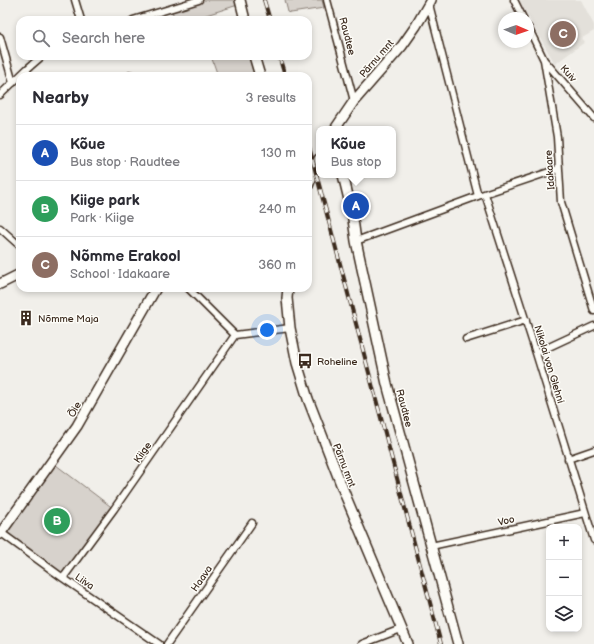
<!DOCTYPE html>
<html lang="en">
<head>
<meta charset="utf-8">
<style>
  :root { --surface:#fff; --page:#f2f2f3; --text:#2b2b33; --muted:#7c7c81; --line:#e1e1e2; --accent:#3b2a1e }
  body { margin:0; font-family:"Balsamiq Sans",sans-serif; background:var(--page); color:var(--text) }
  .controls { position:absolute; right:12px; bottom:12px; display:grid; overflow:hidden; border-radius:8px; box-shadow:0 2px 6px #0003 }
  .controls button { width:36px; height:36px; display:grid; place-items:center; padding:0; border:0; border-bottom:1px solid var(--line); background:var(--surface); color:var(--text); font:20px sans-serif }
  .compass { position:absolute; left:498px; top:12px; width:36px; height:36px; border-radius:50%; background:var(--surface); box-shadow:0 2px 6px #0003; rotate:92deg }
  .you { position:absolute; left:267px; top:330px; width:14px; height:14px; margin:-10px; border:3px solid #fff; border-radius:50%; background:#1a73e8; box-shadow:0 0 0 6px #1a73e833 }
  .badge { display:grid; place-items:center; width:26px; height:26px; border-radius:50%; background:var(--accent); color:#fff; font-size:13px; font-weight:700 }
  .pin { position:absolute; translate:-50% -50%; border:2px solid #fff; box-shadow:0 1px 4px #0006 }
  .popup { position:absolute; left:316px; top:126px; width:80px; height:52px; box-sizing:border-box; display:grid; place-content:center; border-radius:8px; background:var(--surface); filter:drop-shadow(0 1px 3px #0005); font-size:13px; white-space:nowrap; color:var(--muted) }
  .popup b { font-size:15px; color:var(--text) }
  .popup::after { content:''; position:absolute; left:50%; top:100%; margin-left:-8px; border:8px solid transparent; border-top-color:var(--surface) }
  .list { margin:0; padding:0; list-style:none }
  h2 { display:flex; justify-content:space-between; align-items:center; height:52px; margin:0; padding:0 16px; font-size:17px }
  h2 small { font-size:13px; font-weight:400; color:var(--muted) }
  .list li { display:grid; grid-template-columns:26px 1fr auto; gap:12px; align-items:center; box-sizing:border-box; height:56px; padding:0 16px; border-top:1px solid var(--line) }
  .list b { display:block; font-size:15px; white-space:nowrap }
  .list p { margin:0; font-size:13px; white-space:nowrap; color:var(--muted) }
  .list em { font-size:13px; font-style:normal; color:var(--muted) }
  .icon { flex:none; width:22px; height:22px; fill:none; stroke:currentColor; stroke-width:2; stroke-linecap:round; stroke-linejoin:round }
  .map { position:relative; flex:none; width:594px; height:644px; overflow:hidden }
  .search { position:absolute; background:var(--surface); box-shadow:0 2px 6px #0003; left:16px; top:16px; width:296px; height:44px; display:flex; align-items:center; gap:10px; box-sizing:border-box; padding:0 14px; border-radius:12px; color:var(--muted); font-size:15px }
  .panel { position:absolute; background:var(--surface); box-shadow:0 2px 6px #0003; left:16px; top:72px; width:296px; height:220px; border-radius:12px }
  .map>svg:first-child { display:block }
</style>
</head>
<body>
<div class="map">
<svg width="594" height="644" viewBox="0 0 594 644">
  <rect width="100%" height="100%" fill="#f1efea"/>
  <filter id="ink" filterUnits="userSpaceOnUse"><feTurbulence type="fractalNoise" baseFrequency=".025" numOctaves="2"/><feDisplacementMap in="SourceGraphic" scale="8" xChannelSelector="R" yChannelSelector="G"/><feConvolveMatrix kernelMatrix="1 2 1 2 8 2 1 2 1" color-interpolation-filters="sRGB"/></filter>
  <g filter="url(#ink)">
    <path fill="#e3e0da" d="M 519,0 L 581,0 L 594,25 L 594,31 L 582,38 L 585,42 L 555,64 Z"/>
    <path fill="#d7d2cc" stroke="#897e75" d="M 199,0 L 240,0 L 241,4 L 203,16 L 204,20 L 175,20 L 171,8 Z
      M 285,0 L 322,0 L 324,8 L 291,13 L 288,12 Z
      M 211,56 L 254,56 L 260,76 L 218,76 Z
      M 52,462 L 114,509 L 63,578 L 1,533 Z"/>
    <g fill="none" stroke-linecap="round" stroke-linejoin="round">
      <g stroke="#3b2a1e" stroke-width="9">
        <path id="street" d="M 75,0 L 81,20
          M 327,0 L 354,101
          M 514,0 L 523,18
          M 429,4 L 478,196
          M 133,20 L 199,0
          M 528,27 L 544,60 L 557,137 L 561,202 L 594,311
          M 0,37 L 13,83
          M 544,60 L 594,118
          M 131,75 L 131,76
          M 0,95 L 27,69 L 42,56
          M 485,194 L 536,353 L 594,540
          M 0,228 L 20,246
          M 356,241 L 478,196 L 558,169
          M 188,288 L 235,335 L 290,328
          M 466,339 L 526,320
          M 536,353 L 594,326
          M 568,459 L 594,450
          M 0,532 L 63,578 L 159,644
          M 431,546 L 585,513
          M 63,578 L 114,509 L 235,335
          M 167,644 L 252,523
          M 362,644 L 401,629"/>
      </g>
      <g stroke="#3b2a1e" stroke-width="12">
        <path id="secondary" d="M 240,0 L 245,20
          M 254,56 L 260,76
          M 335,129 L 354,101 L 402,46 L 416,26 L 431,0
          M 343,175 L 352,212 L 356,241 L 387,384 L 458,644
          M 308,186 L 319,159
          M 0,284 L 20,274
          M 288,288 L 287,298 L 290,328 L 297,363 L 308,399 L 346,497 L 408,644
          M 0,534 L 77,426 L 156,288"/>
      </g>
      <use href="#street" stroke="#fdfcf7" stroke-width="6"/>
      <use href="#secondary" stroke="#fdfcf7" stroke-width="9"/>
      <g stroke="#3b2a1e" stroke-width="4">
        <path id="rail" d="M 264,0 L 270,20
          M 279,56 L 285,76
          M 308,143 L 441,644"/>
      </g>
      <use href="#rail" stroke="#fdfcf7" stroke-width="2.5" stroke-dasharray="8" stroke-linecap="butt"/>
    </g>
  </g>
  <defs>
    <g id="building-bare" transform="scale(1.2)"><path d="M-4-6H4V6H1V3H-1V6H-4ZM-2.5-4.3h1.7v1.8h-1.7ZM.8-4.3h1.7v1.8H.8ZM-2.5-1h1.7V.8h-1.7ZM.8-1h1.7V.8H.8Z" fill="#3b2a1e" stroke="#fdfcf7" stroke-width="2.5" paint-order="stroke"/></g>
    <g id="bus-bare" transform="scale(1.2)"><path d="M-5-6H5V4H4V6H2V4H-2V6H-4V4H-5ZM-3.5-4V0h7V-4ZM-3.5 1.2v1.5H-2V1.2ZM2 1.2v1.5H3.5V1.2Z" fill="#3b2a1e" stroke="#fdfcf7" stroke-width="2.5" paint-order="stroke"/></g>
  </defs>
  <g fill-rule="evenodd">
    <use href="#building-bare" x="26" y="318"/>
    <use href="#bus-bare" x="305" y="361"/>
  </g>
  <g text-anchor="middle" stroke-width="3" stroke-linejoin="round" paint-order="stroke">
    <g font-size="10" fill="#3b2a1e" stroke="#fdfcf7">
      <text transform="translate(348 36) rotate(75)" y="4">Raudtee</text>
      <text transform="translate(376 58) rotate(-49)" y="4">Pärnu mnt</text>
      <text transform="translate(569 73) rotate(49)" y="4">Kuiv</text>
      <text transform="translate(549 170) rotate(-94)" y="4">Idakaare</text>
      <text transform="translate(550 364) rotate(73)" y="4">Nikolai von Glehni</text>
      <text transform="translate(405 408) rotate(75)" y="4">Raudtee</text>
      <text transform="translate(74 409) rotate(-60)" y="4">Õie</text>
      <text transform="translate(142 452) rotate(-55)" y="4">Kiige</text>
      <text transform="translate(345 465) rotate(69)" y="4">Pärnu mnt</text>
      <text transform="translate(506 520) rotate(-12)" y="4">Voo</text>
      <text transform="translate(201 578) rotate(-55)" y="4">Haava</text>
      <text transform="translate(85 581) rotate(34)" y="4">Liiva</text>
    </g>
    <g font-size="10" fill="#3b2a1e" stroke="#fdfcf7" text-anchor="start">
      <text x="38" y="322">Nõmme Maja</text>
      <text x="317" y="365">Roheline</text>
    </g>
  </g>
</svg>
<div class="controls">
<button>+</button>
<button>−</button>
<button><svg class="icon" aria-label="layers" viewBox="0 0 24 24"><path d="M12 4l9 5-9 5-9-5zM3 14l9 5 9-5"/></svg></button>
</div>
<svg class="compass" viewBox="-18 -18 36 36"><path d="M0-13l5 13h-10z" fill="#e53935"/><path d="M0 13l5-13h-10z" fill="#7c7c81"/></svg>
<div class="you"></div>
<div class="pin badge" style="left:356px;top:206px;background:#1a4fb4">A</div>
<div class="popup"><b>Kõue</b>Bus stop</div>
<div class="pin badge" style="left:57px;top:521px;background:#2e9e5b">B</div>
<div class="pin badge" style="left:563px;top:34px;background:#8d6e63">C</div>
<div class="search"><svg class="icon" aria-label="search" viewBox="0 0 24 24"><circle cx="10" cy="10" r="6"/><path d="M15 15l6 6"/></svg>Search here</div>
<section class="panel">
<h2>Nearby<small>3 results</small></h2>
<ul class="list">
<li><span class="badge" style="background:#1a4fb4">A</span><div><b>Kõue</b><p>Bus stop · Raudtee</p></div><em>130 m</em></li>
<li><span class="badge" style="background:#2e9e5b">B</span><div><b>Kiige park</b><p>Park · Kiige</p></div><em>240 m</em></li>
<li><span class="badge" style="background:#8d6e63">C</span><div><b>Nõmme Erakool</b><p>School · Idakaare</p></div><em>360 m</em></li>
</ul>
</section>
</div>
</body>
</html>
